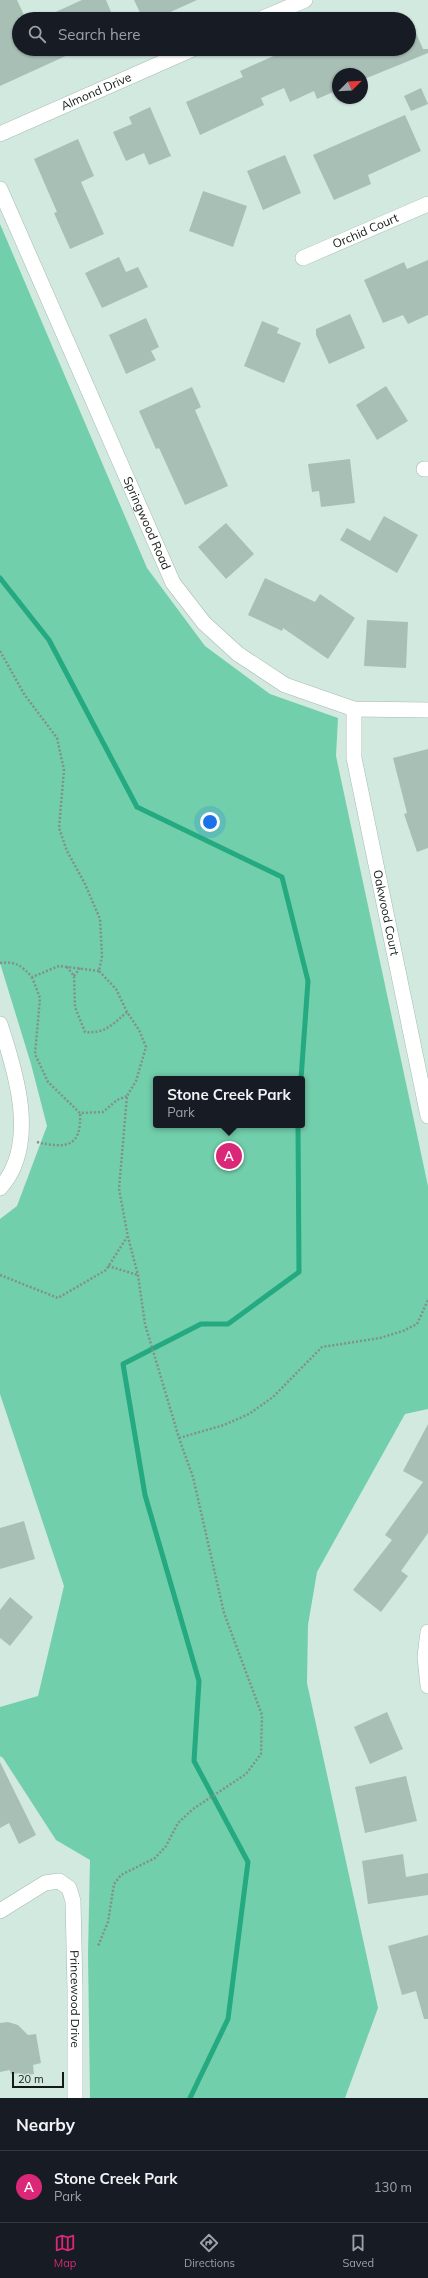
<!DOCTYPE html>
<html lang="en">
<head>
<meta charset="utf-8">
<style>
  :root { --surface:#171b24; --page:#242831; --text:#f1f3f6; --muted:#9ea1a6; --line:#363941; --accent:#db2777 }
  body { margin:0; font-family:Mulish,sans-serif; background:var(--page); color:var(--text) }
  .compass { position:absolute; left:332px; top:68px; width:36px; height:36px; border-radius:50%; background:var(--surface); box-shadow:0 1px 3px #0004; rotate:66deg }
  .scale { position:absolute; left:12px; bottom:10px; width:52px; box-sizing:border-box; padding-left:4px; border:2px solid #131b18; border-top:0; font-size:11px; line-height:14px; white-space:nowrap; color:#131b18; -webkit-text-stroke:3px #d2e9df; paint-order:stroke }
  .you { position:absolute; left:210px; top:822px; width:14px; height:14px; margin:-10px; border:3px solid #fff; border-radius:50%; background:#1a73e8; box-shadow:0 0 0 6px #1a73e833 }
  .badge { display:grid; place-items:center; width:26px; height:26px; border-radius:50%; background:var(--accent); color:#fff; font-size:13px; font-weight:700 }
  .pin { position:absolute; translate:-50% -50%; border:2px solid #fff; box-shadow:0 1px 4px #0006 }
  .popup { position:absolute; left:153px; top:1076px; width:152px; height:52px; box-sizing:border-box; display:grid; place-content:center; border-radius:4px; background:var(--surface); filter:drop-shadow(0 1px 3px #0005); font-size:13px; white-space:nowrap; color:var(--muted) }
  .popup b { font-size:15px; color:var(--text) }
  .popup::after { content:''; position:absolute; left:50%; top:100%; margin-left:-8px; border:8px solid transparent; border-top-color:var(--surface) }
  .list { margin:0; padding:0; list-style:none }
  h2 { display:flex; justify-content:space-between; align-items:center; height:52px; margin:0; padding:0 16px; font-size:17px }
  h2 small { font-size:13px; font-weight:400; color:var(--muted) }
  .list li { display:grid; grid-template-columns:26px 1fr auto; gap:12px; align-items:center; box-sizing:border-box; height:72px; padding:0 16px; border-top:1px solid var(--line) }
  .list b { display:block; font-size:15px; white-space:nowrap }
  .list p { margin:0; font-size:13px; white-space:nowrap; color:var(--muted) }
  .list em { font-size:13px; font-style:normal; color:var(--muted) }
  .icon { flex:none; width:22px; height:22px; fill:none; stroke:currentColor; stroke-width:2; stroke-linecap:round; stroke-linejoin:round }
  .map { position:relative; flex:none; width:428px; height:2098px; overflow:hidden }
  .search { position:absolute; background:var(--surface); box-shadow:0 1px 3px #0004; left:12px; right:12px; top:12px; height:44px; display:flex; align-items:center; gap:10px; box-sizing:border-box; padding:0 14px; border-radius:22px; color:var(--muted); font-size:15px }
  .sheet { height:124px; background:var(--surface) }
  nav { display:flex; justify-content:space-around; align-items:center; box-sizing:border-box; height:56px; border-top:1px solid var(--line); background:var(--surface); font-size:11px; color:var(--muted) }
  nav a { display:grid; justify-items:center; gap:2px }
  nav .on { color:var(--accent) }
  .map>svg:first-child { display:block }
</style>
</head>
<body>
<div class="map">
<svg width="428" height="2098" viewBox="0 0 428 2098">
  <rect width="100%" height="100%" fill="#d2e9df"/>
  <path fill="#72cfac" fill-rule="evenodd" d="M 0,224 L 147,568 L 205,646 L 270,694 L 338,718 L 336,756 L 428,1186 L 428,1409 L 405,1414 L 317,1572 L 308,1625 L 307,1683 L 378,2008 L 345,2098 L 90,2098 L 88,1954 L 90,1860 L 56,1840 L 3,1758 L 0,1756 L 0,1707 L 38,1696 L 64,1586 L 0,1394 L 0,1219 L 17,1206 L 47,1126 L 31,1064 L 0,963 ZM 156,1079 L 302,1079 L 302,1125 L 156,1125 Z"/>
  <g fill="none" stroke-linecap="round" stroke-linejoin="round">
    <path stroke="#24a981" stroke-width="5" d="M 0,578 L 49,640 L 137,807 L 282,877 L 308,981 L 301,1079
      M 190,2098 L 228,2019 L 248,1862 L 194,1761 L 199,1681 L 145,1495 L 123,1364 L 201,1324 L 228,1324 L 299,1272 L 298,1125"/>
  </g>
  <path fill="#a8bfb5" d="M 0,0 L 17,0 L 24,15 L 19,17 L 19,49 L 81,49 L 0,86 Z
    M 82,0 L 106,0 L 114,19 L 40,19 Z
    M 134,0 L 197,0 L 155,19 L 143,19 Z
    M 409,17 L 423,49 L 428,49 L 428,53 L 362,80 L 362,74 L 338,74 L 338,90 L 317,99 L 314,91 L 290,102 L 284,88 L 261,98 L 264,105 L 200,135 L 186,102 L 243,77 L 240,71 L 289,49 L 409,49 Z
    M 421,88 L 428,104 L 411,111 L 404,96 Z
    M 150,107 L 171,156 L 149,165 L 144,153 L 126,161 L 113,132 L 132,124 L 129,117 Z
    M 405,115 L 421,151 L 368,175 L 371,184 L 334,200 L 313,155 Z
    M 78,139 L 94,176 L 81,182 L 104,234 L 70,249 L 54,213 L 57,212 L 34,159 Z
    M 285,155 L 301,193 L 263,210 L 247,171 Z
    M 203,191 L 247,206 L 233,247 L 189,231 Z
    M 119,257 L 126,272 L 138,267 L 148,287 L 102,308 L 85,273 Z
    M 428,260 L 428,315 L 408,324 L 403,315 L 383,323 L 364,280 L 404,262 L 407,269 Z
    M 350,314 L 365,348 L 329,364 L 316,335 L 316,329 Z
    M 146,318 L 159,347 L 151,351 L 156,360 L 126,374 L 109,335 Z
    M 262,321 L 279,328 L 277,333 L 301,343 L 284,383 L 244,366 Z
    M 386,386 L 408,421 L 377,440 L 356,405 Z
    M 192,387 L 201,407 L 195,410 L 228,486 L 185,505 L 159,448 L 156,449 L 139,411 Z
    M 350,459 L 355,503 L 321,507 L 319,491 L 312,492 L 308,464 Z
    M 384,516 L 418,535 L 397,573 L 340,540 L 347,528 L 370,541 Z
    M 226,523 L 254,554 L 226,579 L 198,547 Z
    M 265,578 L 315,602 L 320,594 L 355,618 L 328,659 L 283,628 L 282,631 L 248,615 Z
    M 367,620 L 408,622 L 406,668 L 364,666 Z
    M 428,749 L 428,848 L 417,852 L 404,814 L 407,813 L 393,758 Z
    M 428,1424 L 428,1533 L 401,1571 L 408,1576 L 381,1612 L 353,1590 L 392,1540 L 385,1535 L 423,1482 L 403,1471 Z
    M 24,1521 L 35,1559 L 0,1569 L 0,1528 Z
    M 10,1597 L 33,1617 L 10,1646 L 0,1638 L 0,1610 Z
    M 387,1712 L 403,1749 L 370,1764 L 354,1727 Z
    M 0,1762 L 36,1835 L 19,1844 L 9,1823 L 0,1828 Z
    M 406,1776 L 417,1821 L 365,1833 L 355,1787 Z
    M 403,1854 L 406,1877 L 428,1873 L 428,1895 L 368,1904 L 362,1861 Z
    M 428,1935 L 428,2019 L 424,2019 L 416,1991 L 402,1995 L 388,1946 Z
    M 8,2022 L 18,2025 L 28,2035 L 36,2034 L 41,2063 L 33,2065 L 34,2074 L 21,2076 L 20,2073 L 11,2074 L 10,2070 L 0,2072 L 0,2023 Z"/>
  <g fill="none" stroke-linecap="round" stroke-linejoin="round">
    <g stroke="#a4bbb1" stroke-width="16">
      <g id="street">
        <path d="M 261,19 L 305,0"/>
        <path id="s1" d="M 0,134 L 193,49"/>
        <path id="s2" d="M 0,189 L 173,583 L 204,623 L 238,654 L 285,685 L 354,709 L 428,710"/>
        <path id="s3" d="M 303,258 L 428,204"/>
        <path d="M 424,469 L 428,469"/>
        <path id="s4" d="M 354,709 L 354,758 L 428,1116"/>
        <path d="M 0,1024 C 16,1072 39,1145 0,1188"/>
        <path d="M 428,1632 L 425,1657 L 428,1686"/>
        <path id="s5" d="M 0,1911 L 45,1883 L 59,1881 L 69,1888 L 73,1901 L 75,1990 L 75,2098"/>
      </g>
    </g>
    <path stroke="#81918a" stroke-width="2.5" stroke-dasharray="2 2" stroke-linecap="butt" d="M 0,651 L 24,694 L 57,738 L 64,770 L 59,828 L 67,851 L 85,884 L 100,919 L 102,956 L 99,971 L 116,989 L 127,1012 L 139,1030 L 146,1047 L 136,1081 L 127,1096 L 119,1189 L 128,1237 L 138,1275 L 145,1324 L 179,1438 L 193,1477 L 224,1613 L 262,1715 L 261,1754 L 246,1774 L 193,1809 L 178,1823 L 166,1846 L 155,1858 L 121,1875 L 114,1884 L 108,1922 L 98,1946
      M 0,963 C 16,961 22,966 32,977 L 59,966 L 67,967
      M 99,971 L 67,967 L 74,976 L 75,1007 L 85,1032 C 105,1034 113,1024 127,1012
      M 74,976 L 80,968
      M 32,977 L 40,998 L 35,1054 L 48,1082 L 80,1113 L 103,1112 L 117,1100 L 127,1096
      M 37,1142 C 66,1149 82,1147 80,1113
      M 108,1266 L 138,1275
      M 0,1275 L 58,1298 L 106,1270 L 127,1237
      M 179,1438 L 224,1425 L 249,1414 L 273,1397 L 322,1347 L 380,1338 L 403,1331 L 417,1324 L 428,1300"/>
    <use href="#street" stroke="#fff" stroke-width="15"/>
  </g>
  <g text-anchor="middle" stroke-width="4" stroke-linejoin="round" paint-order="stroke">
    <g font-size="12" fill="#131b18" stroke="#d2e9df">
      <text dy="4" stroke="none"><textPath href="#s1" startOffset="105">Almond Drive</textPath></text>
      <text dy="4" stroke="none"><textPath href="#s3" startOffset="68">Orchid Court</textPath></text>
      <text dy="4" stroke="none"><textPath href="#s2" startOffset="365">Springwood Road</textPath></text>
      <text dy="4" stroke="none"><textPath href="#s4" startOffset="207">Oakwood Court</textPath></text>
      <text dy="4" stroke="none"><textPath href="#s5" startOffset="191">Princewood Drive</textPath></text>
    </g>
  </g>
</svg>
<svg class="compass" viewBox="-18 -18 36 36"><path d="M0-13l5 13h-10z" fill="#e53935"/><path d="M0 13l5-13h-10z" fill="#9ea1a6"/></svg>
<div class="scale">20 m</div>
<div class="you"></div>
<div class="pin badge" style="left:229px;top:1156px">A</div>
<div class="popup"><b>Stone Creek Park</b>Park</div>
<div class="search"><svg class="icon" aria-label="search" viewBox="0 0 24 24"><circle cx="10" cy="10" r="6"/><path d="M15 15l6 6"/></svg>Search here</div>
</div>
<section class="sheet">
<h2>Nearby<small></small></h2>
<ul class="list">
<li><span class="badge">A</span><div><b>Stone Creek Park</b><p>Park</p></div><em>130 m</em></li>
</ul>
</section>
<nav>
<a class="on"><svg class="icon" aria-label="map" viewBox="0 0 24 24"><path d="M3 6l6-2 6 2 6-2v14l-6 2-6-2-6 2zM9 4v14M15 6v14"/></svg>Map</a>
<a><svg class="icon" aria-label="directions" viewBox="0 0 24 24"><path d="M12 3l9 9-9 9-9-9zM9 14v-3h6M13 9l2 2-2 2"/></svg>Directions</a>
<a><svg class="icon" aria-label="saved" viewBox="0 0 24 24"><path d="M7 4h10v16l-5-4-5 4z"/></svg>Saved</a>
</nav>
</body>
</html>
